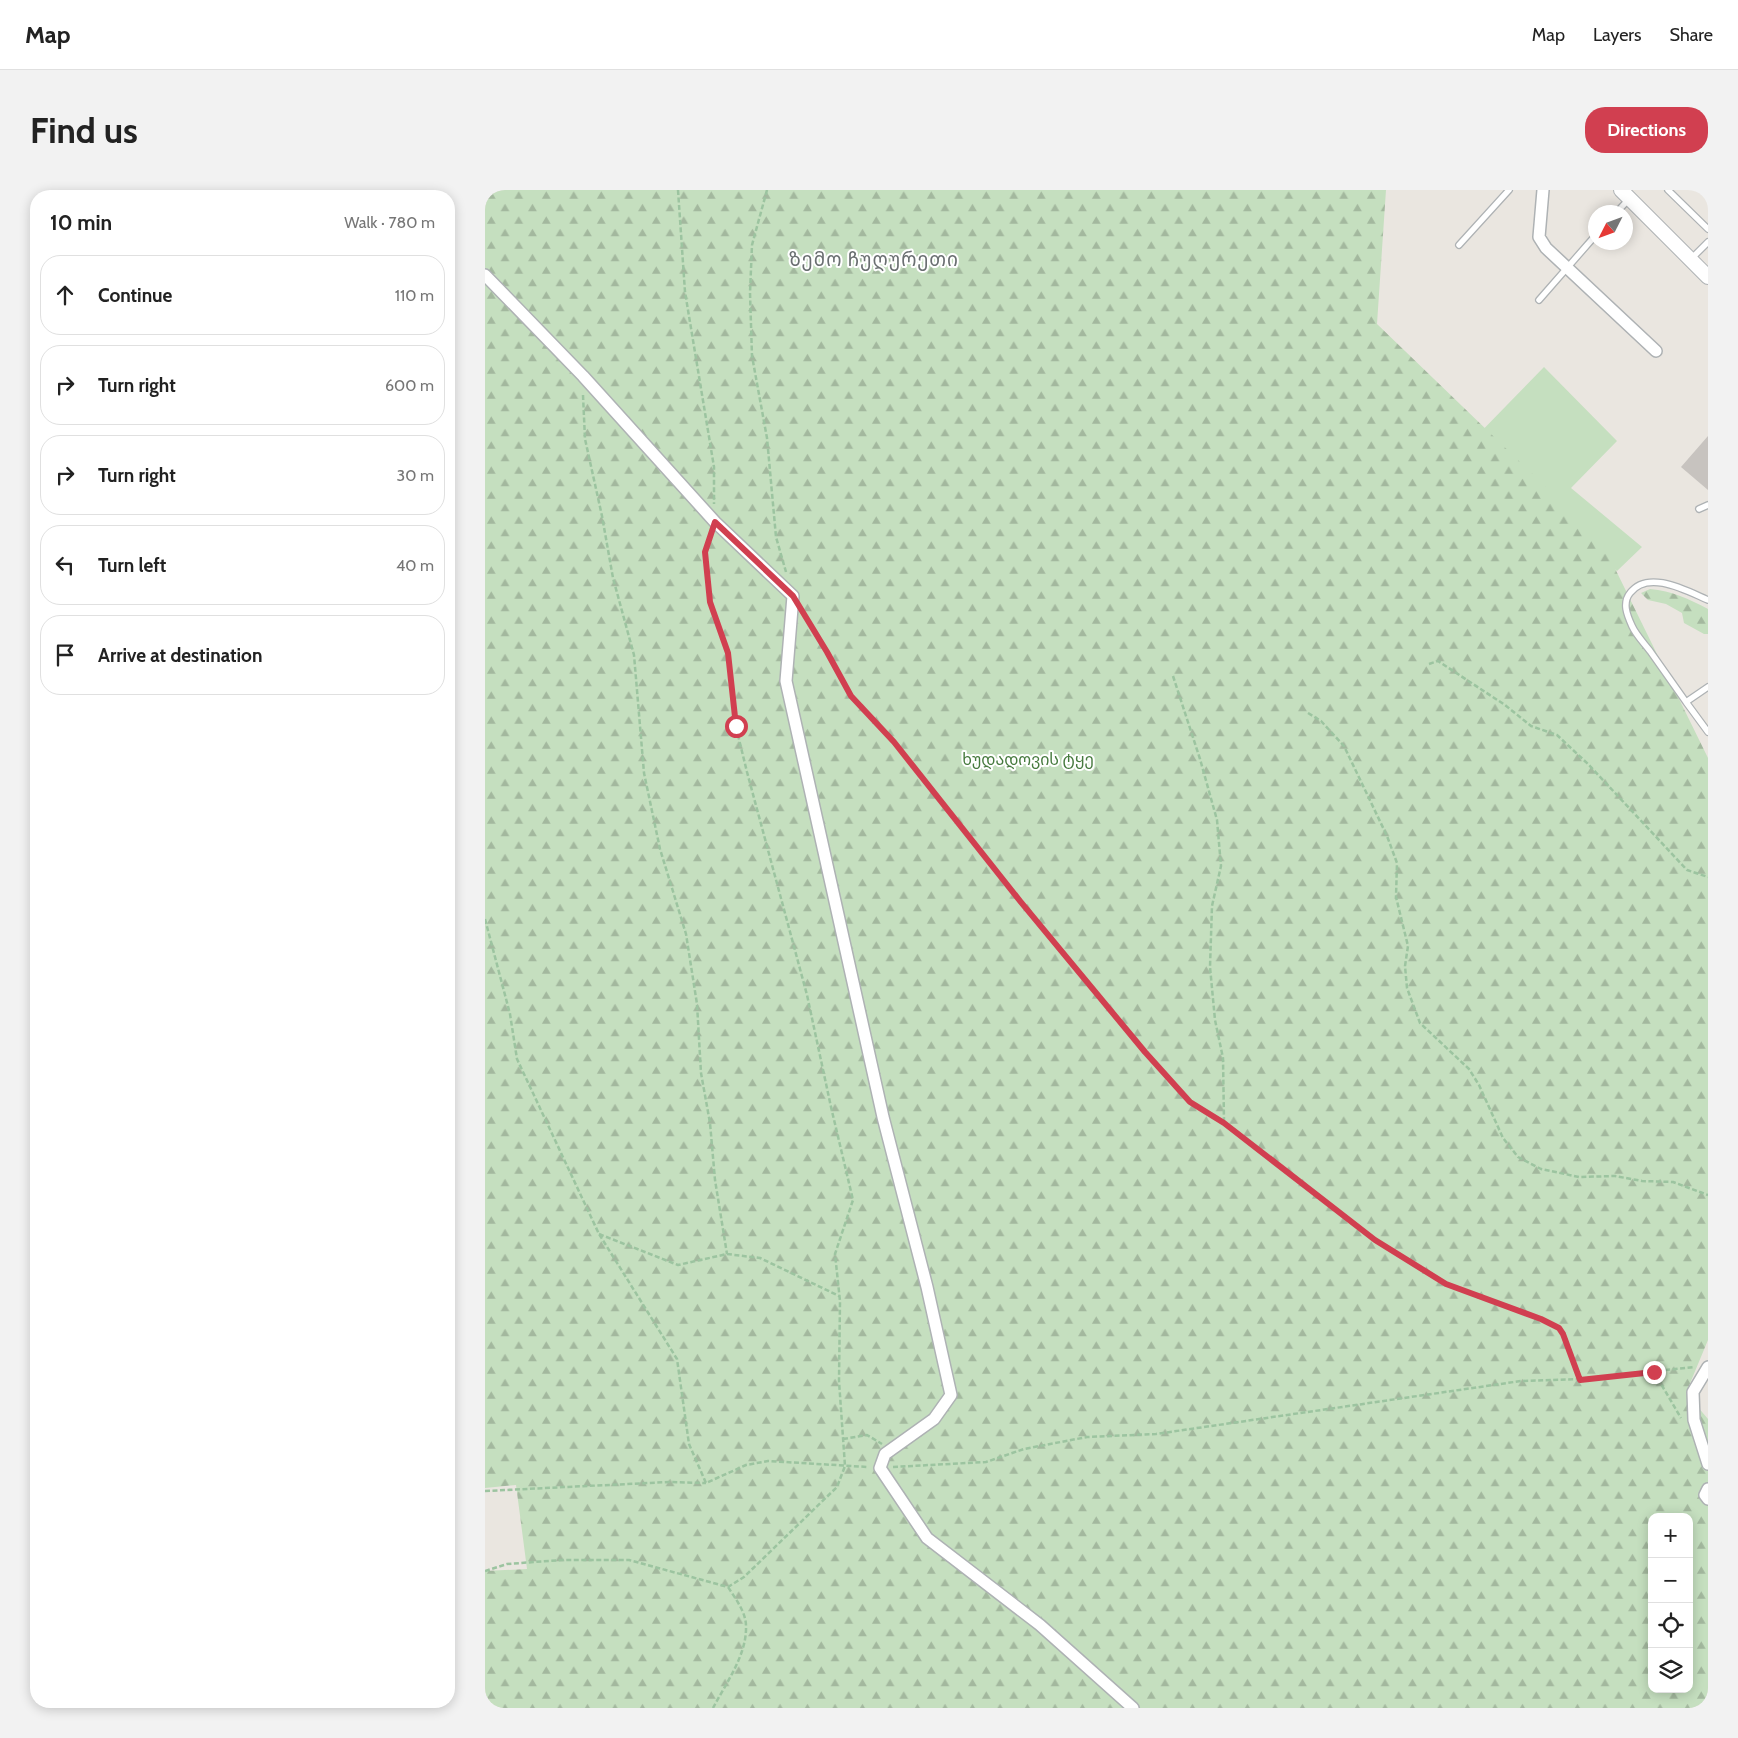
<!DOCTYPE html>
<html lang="en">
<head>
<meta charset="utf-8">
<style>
  :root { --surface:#fff; --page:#f2f2f2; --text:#222; --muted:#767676; --line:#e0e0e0; --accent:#d13f50 }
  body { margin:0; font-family:Cabin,"Noto Sans Georgian",sans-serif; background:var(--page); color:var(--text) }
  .controls { position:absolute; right:15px; bottom:15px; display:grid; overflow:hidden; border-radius:10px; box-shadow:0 2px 12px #0003 }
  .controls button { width:45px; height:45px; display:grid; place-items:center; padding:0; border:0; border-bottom:1px solid var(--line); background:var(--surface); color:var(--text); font:25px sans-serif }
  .compass { position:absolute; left:1103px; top:15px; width:45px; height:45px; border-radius:50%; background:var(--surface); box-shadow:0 2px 12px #0003; rotate:228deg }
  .stop { position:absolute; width:15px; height:15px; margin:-11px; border:4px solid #d13f50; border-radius:50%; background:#fff }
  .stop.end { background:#d13f50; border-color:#fff; box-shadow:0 1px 5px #0008 }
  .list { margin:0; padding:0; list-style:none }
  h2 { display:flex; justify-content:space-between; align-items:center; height:65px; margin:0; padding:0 20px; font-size:21px }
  h2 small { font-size:16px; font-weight:400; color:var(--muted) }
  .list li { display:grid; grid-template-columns:32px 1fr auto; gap:15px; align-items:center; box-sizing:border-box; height:80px; margin:0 10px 10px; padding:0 10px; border:1px solid var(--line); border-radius:20px }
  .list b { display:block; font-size:19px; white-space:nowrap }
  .list em { font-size:16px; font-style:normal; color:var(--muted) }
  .icon { flex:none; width:28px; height:28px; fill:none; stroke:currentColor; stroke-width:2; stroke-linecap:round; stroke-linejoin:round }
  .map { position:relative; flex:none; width:1223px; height:1518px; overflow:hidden; border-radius:20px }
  header { display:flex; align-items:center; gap:30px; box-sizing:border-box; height:70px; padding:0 25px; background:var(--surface); border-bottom:1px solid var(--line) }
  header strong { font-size:24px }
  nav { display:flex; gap:28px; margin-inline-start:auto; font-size:18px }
  .intro { display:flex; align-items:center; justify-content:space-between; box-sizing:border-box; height:120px; padding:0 30px }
  h1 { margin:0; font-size:35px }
  .button { padding:12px 22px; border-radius:20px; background:var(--accent); color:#fff; font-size:18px; font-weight:700 }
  main { display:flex; gap:30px; padding:0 30px }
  aside { flex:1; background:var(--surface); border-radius:20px; box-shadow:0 2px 12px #0003 }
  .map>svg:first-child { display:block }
</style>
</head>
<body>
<header>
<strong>Map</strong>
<nav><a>Map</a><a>Layers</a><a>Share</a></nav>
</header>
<div class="intro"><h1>Find us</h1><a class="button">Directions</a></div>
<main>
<aside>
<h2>10 min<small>Walk · 780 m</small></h2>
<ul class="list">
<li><svg class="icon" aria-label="ahead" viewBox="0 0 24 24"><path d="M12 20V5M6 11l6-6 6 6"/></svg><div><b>Continue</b></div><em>110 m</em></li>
<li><svg class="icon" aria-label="right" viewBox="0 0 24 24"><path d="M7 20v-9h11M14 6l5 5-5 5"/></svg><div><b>Turn right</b></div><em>600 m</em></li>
<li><svg class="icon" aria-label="right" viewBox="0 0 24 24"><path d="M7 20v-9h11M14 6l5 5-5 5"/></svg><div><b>Turn right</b></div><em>30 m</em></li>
<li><svg class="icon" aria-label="left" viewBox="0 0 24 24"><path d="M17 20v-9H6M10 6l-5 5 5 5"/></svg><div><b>Turn left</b></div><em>40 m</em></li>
<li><svg class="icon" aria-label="arrive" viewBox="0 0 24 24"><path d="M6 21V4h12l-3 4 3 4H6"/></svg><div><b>Arrive at destination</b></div></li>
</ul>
</aside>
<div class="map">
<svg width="1223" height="1518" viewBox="0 0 1223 1518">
  <defs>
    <pattern id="forest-firs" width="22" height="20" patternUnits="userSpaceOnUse" patternTransform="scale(1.25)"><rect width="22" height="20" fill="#c5dfbf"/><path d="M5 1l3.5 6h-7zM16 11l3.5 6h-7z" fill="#a3b89e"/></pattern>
  </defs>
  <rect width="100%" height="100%" fill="#eae6e0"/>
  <path fill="#c5dfbf" d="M 1059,177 L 1132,251 L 1086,298 L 1157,357 L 1132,381 L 983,255 Z"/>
  <path fill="url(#forest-firs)" fill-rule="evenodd" d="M 0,0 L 901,0 L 892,134 L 1116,350 L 1223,568 L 1223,1150 L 1201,1203 L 1223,1229 L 1223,1518 L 0,1518 L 0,1381 L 42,1379 L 31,1295 L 0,1298 ZM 1167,1327 L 1204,1327 L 1204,1499 L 1167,1499 Z
    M 1165,399 C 1187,401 1204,409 1223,419 L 1223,444 L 1219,444 L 1199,433 L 1197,423 L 1181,414 L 1163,410 L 1156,403 Z"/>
  <path fill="#c7c3bf" d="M 1223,246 L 1223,300 L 1196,277 Z"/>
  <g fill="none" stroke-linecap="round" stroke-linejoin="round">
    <g stroke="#aeb2b4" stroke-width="8">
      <path id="service" d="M 1183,0 L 1223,39
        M 1132,22 L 1144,9
        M 974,55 L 1024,0
        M 1206,69 L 1223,52
        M 1054,110 L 1110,46
        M 1214,319 L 1223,315
        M 1223,410 C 1202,401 1163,379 1145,403 C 1137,413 1142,425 1147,436 C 1151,445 1159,453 1165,461 C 1177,478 1189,495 1201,512 L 1223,497
        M 1201,512 L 1223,542"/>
    </g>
    <g stroke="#aeb2b4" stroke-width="14">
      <path id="minor" d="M 1058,0 L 1054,47 L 1061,58 L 1171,161
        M 0,85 L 98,186 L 230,332 L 308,406 L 301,491 L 398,927 L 442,1097 L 466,1205 L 449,1229 L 400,1264 L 395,1278 L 442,1348 L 555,1435 L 648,1518
        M 1223,1177 L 1208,1202 L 1209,1230 L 1223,1274
        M 1223,1299 L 1220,1305 L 1223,1309"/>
    </g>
    <g stroke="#aeb2b4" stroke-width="16">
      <path id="tertiary" d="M 1136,0 L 1223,87"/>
    </g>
    <path stroke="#9cc4a0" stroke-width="2.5" stroke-dasharray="5 2.5" stroke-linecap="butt" d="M 193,0 L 200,102 L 229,277 L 229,314
      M 282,0 L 267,55 L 265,103 L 267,166 L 282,248 L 291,347 L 301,382
      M 98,205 L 100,249 L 117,326 L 128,388 L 149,465 L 159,583 L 175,659 L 201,744 L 212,814 L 216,883 L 225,933 L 230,990 L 242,1064
      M 319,423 L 367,506 L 409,552 L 535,711 L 660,862 L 705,912 L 739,933 L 890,1050 L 961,1094 L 1056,1129 L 1074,1138 L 1079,1143 L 1095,1189
      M 944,474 L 953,471 L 1020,515 L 1046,536 L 1072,545 L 1103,574 L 1202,680 L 1223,687
      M 688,486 L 715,569 L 732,630 L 736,676 L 727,716 L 725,777 L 730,830 L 738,868 L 739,932
      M 823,523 L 836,531 L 859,556 L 902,646 L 912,673 L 911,707 L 923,756 L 920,776 L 922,798 L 935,833 L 984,879 L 994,895 L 1018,948 L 1033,967 L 1056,979 L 1094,987 L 1130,986 L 1157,991 L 1188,992 L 1223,1005
      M 0,729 L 25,824 L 32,869 L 114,1044 L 192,1169 L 204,1254 L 221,1293 L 261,1275 L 283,1271 L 383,1277
      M 114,1044 L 193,1075 L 242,1064 L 275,1068 L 354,1106
      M 1169,1182 L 1196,1228
      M 358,1249 L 382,1245 L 397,1254
      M 408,1277 L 501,1272 L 539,1259 L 602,1247 L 671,1244 L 1036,1191 L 1095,1189 L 1210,1177
      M 0,1301 L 184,1292 L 221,1293
      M 0,1381 L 22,1374 L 77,1370 L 144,1370 L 243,1397 L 259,1387 L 352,1297 L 360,1276 L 354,1191 L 355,1111 L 350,1064 L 368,1010 L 346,917 L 322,805 L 262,582 L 251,537 L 243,463 L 225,412 L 220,362 L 226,344
      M 228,1518 C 241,1493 262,1465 261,1436 C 261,1422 250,1408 243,1397"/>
    <use href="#service" stroke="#fff" stroke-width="5.5"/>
    <use href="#minor" stroke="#fff" stroke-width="11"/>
    <use href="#tertiary" stroke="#fff" stroke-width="14"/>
  </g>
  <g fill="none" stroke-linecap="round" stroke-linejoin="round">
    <path stroke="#d13f50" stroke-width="6" d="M 251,536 L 243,463 L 225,412 L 220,362 L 230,332 L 308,406 L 342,462 L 366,506 L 409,552 L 535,711 L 660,862 L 705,912 L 739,933 L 890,1050 L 961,1094 L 1056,1129 L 1074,1138 L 1078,1144 L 1095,1190 L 1169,1182"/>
  </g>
  <g text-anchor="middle" stroke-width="4" stroke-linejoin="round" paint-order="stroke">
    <g font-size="16" fill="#467a3e" stroke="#fff">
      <text x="543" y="575">ხუდადოვის ტყე</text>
    </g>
    <g font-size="19" letter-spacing="1" fill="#6a6f71" stroke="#fff">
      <text x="389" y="76">ზემო ჩუღურეთი</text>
    </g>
  </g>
</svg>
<div class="controls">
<button>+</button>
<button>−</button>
<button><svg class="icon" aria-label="locate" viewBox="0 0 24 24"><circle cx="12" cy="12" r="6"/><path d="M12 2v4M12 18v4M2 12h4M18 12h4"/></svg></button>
<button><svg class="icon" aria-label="layers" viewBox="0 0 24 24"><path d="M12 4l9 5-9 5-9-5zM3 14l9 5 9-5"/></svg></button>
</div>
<svg class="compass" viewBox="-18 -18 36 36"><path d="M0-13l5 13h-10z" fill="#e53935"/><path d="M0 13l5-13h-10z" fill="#767676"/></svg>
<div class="stop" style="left:251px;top:536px"></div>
<div class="stop end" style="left:1169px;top:1182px"></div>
</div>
</main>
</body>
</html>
